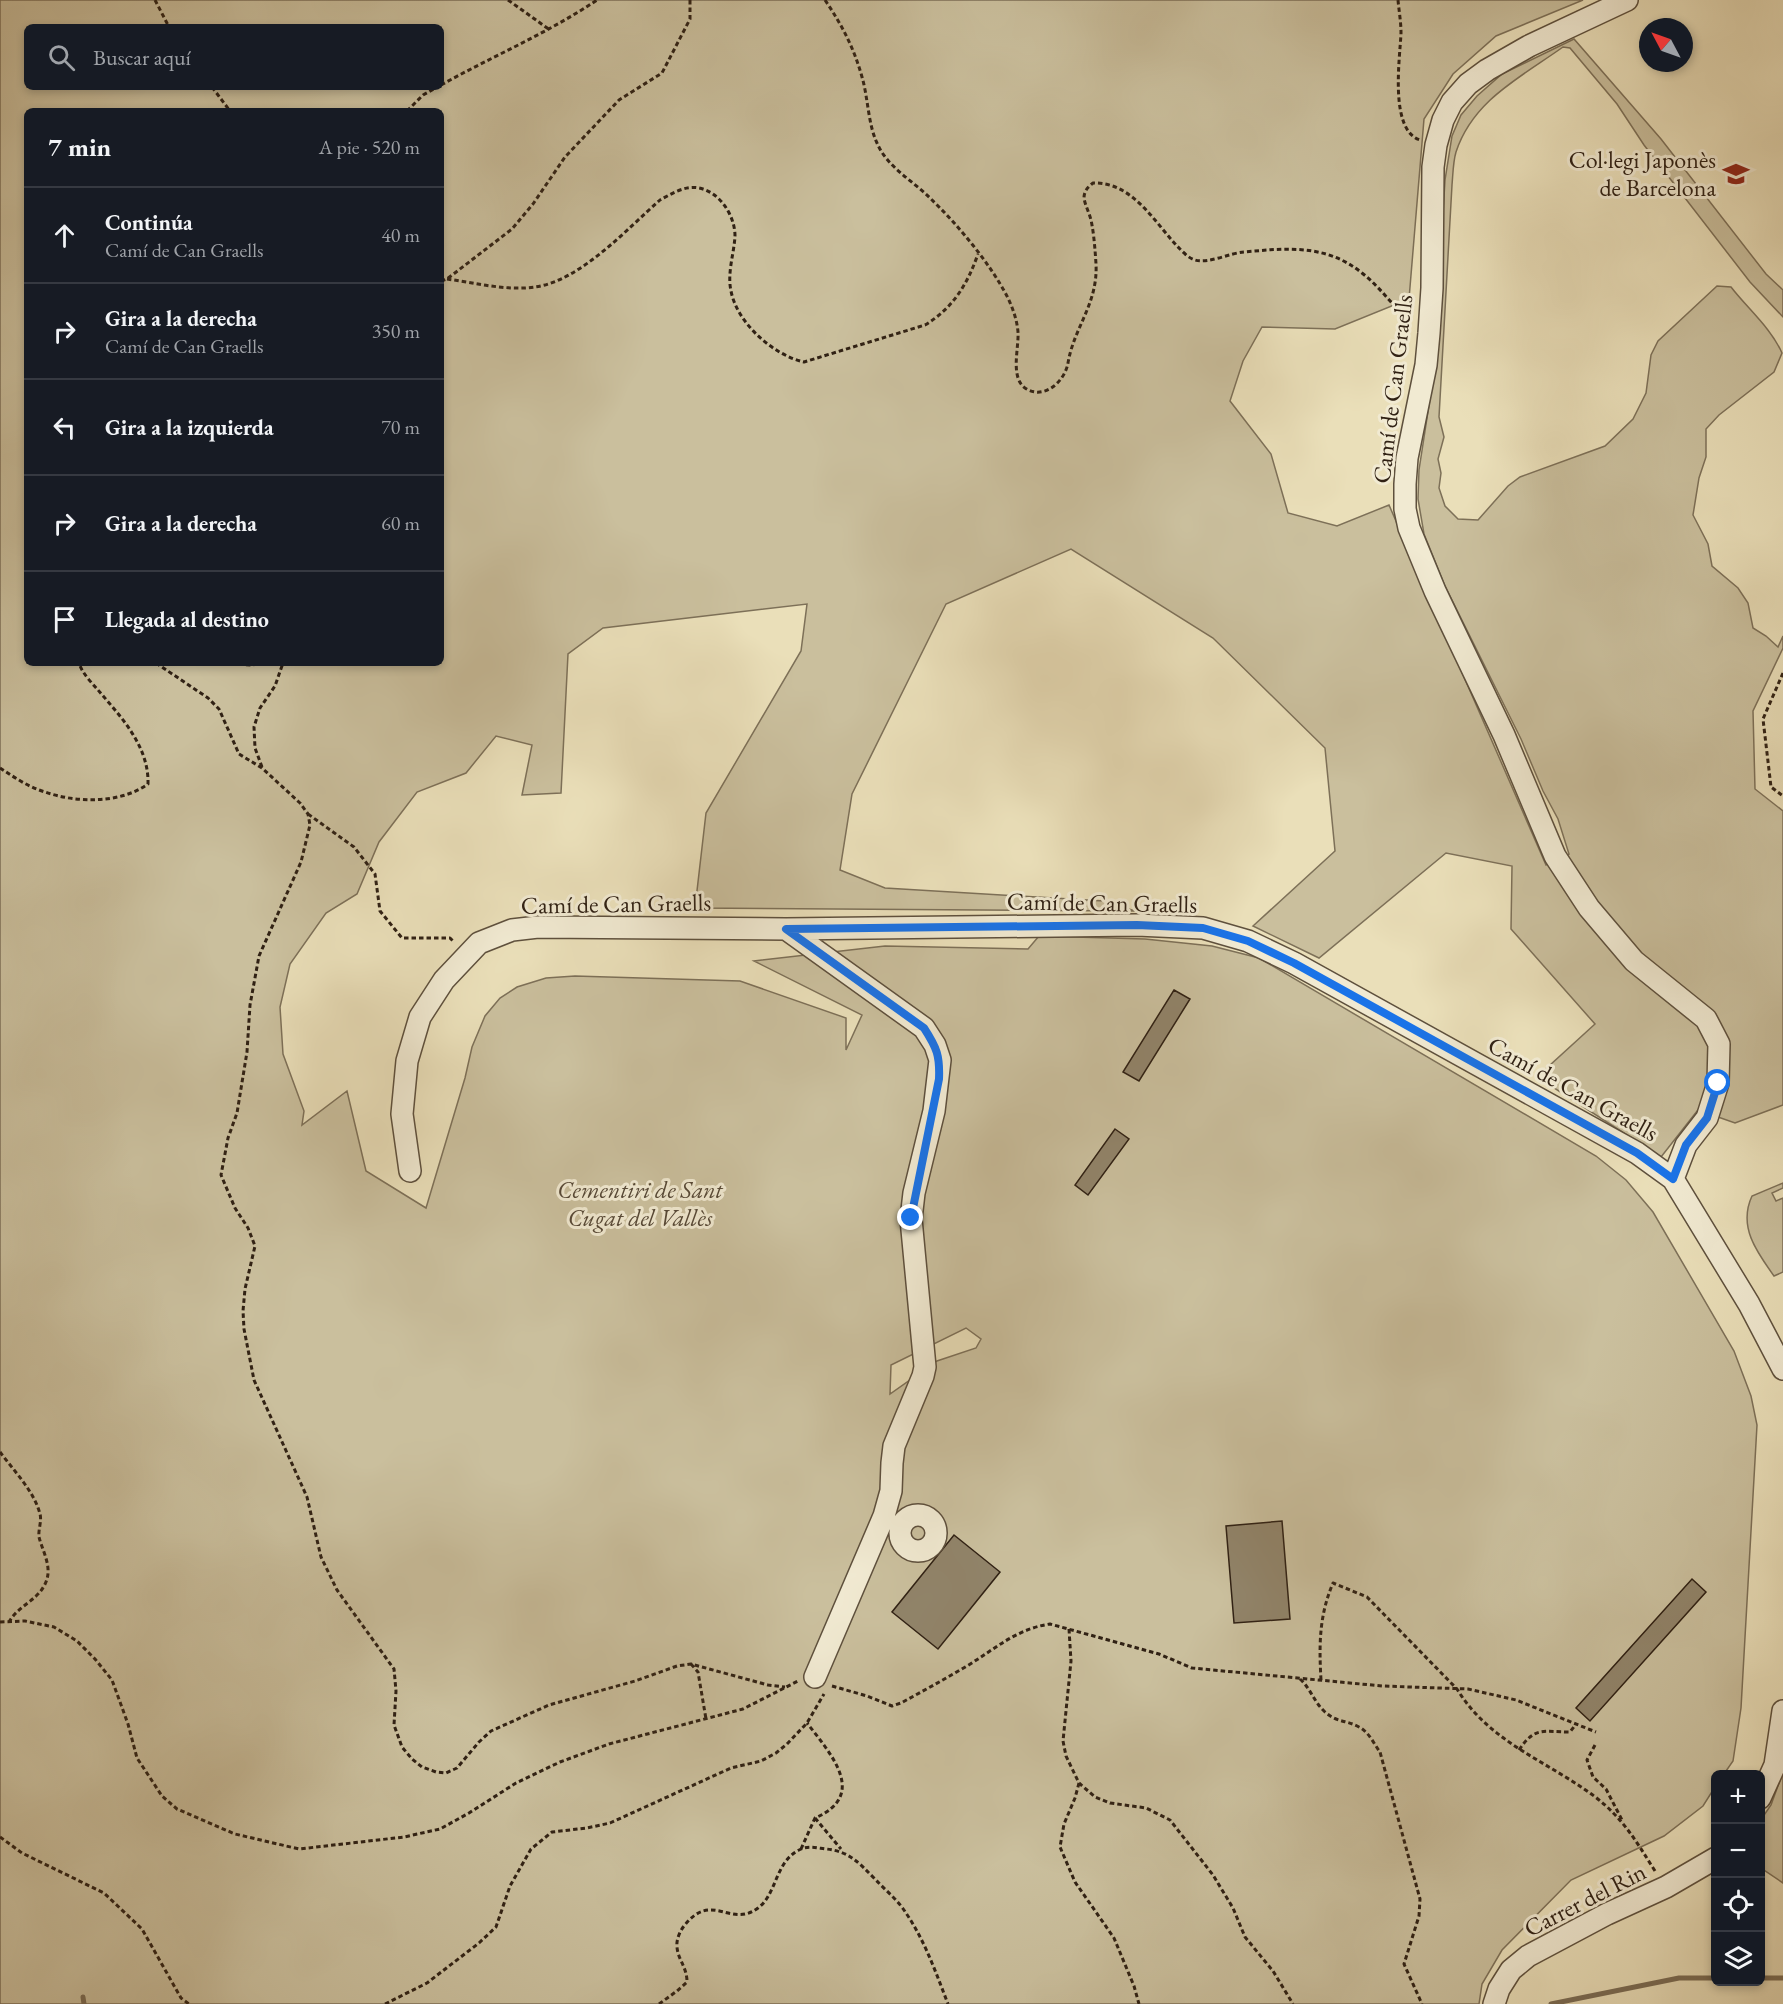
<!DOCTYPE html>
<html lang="es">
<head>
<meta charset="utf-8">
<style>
  :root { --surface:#171b24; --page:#20242c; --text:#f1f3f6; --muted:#9ea1a6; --line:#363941 }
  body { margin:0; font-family:"EB Garamond",serif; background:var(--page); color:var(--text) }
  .controls { position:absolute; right:18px; bottom:18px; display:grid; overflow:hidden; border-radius:9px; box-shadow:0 3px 9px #0003 }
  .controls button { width:54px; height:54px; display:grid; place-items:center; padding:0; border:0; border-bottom:2px solid var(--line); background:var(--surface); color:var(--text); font:30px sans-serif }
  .compass { position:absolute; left:1639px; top:18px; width:54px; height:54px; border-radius:50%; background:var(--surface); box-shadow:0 3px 9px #0003; rotate:311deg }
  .stop { position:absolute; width:18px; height:18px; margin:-14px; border:4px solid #1a73e8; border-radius:50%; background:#fff }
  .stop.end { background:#1a73e8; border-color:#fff; box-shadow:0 2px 6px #0008 }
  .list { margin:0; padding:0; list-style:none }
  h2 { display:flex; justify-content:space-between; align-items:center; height:78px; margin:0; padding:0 24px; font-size:26px }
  h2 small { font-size:20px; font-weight:400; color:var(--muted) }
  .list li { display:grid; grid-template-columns:39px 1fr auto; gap:18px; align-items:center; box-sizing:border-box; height:96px; padding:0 24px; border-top:2px solid var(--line) }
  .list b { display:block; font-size:22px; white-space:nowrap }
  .list p { margin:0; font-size:20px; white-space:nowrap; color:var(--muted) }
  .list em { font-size:20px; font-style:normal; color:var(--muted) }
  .icon { flex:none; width:33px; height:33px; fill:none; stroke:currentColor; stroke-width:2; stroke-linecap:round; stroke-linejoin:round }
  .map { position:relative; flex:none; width:1783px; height:2004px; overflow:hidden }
  .search { position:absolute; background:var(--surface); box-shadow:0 3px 9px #0003; left:24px; top:24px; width:420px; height:66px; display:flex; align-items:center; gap:15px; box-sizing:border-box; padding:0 21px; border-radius:9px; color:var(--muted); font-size:22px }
  .panel { position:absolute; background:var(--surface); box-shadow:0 3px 9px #0003; left:24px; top:108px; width:420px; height:558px; border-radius:9px }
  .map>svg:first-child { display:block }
</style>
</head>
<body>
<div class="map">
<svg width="1783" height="2004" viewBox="0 0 1783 2004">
  <rect width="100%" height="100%" fill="#eadfb9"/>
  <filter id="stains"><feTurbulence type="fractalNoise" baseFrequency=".00333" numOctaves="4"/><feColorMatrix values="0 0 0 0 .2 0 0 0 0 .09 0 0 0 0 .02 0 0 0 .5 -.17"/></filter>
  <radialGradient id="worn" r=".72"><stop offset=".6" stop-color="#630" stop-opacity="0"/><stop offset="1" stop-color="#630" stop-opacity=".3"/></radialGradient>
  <path fill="#cabf9d" stroke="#7d7058" stroke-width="1.5" fill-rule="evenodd" d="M 0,0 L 1583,0 L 1496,36 L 1453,74 L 1424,119 L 1409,299 L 1335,329 L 1262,327 L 1243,361 L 1230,401 L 1271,454 L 1288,513 L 1337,526 L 1389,505 L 1546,865 L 1569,854 L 1558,819 L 1543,791 L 1521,739 L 1445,586 L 1424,534 L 1418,499 L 1419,470 L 1433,379 L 1445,180 L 1452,136 L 1461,115 L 1477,96 L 1502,74 L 1574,39 L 1661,139 L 1766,274 L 1783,290 L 1783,317 L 1750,282 L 1644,145 L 1617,104 L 1570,48 L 1563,47 C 1521,77 1473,100 1456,152 C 1453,162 1453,174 1452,185 L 1439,417 L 1444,437 L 1438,459 L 1441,473 L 1439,488 L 1445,506 L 1458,519 L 1478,520 L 1508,486 L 1520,477 L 1605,446 L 1633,419 L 1646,393 L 1651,355 L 1658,341 L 1717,286 L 1731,287 C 1748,309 1771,328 1782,353 L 1774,372 L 1719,415 L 1706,429 L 1706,457 L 1699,478 L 1693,515 L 1708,544 L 1712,566 L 1738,588 L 1748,603 L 1753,628 L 1766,636 L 1778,647 L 1783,636 L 1783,648 L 1753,711 L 1755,789 L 1783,811 L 1783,1105 L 1735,1123 L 1698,1110 L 1661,1157 L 1537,1077 L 1595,1024 L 1511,929 L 1512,866 L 1446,853 L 1319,958 L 1253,926 L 1335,851 L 1325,748 L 1213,638 L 1071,549 L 946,604 L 852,794 L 840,870 L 885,888 L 1104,901 L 1135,911 L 695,908 L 706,813 L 801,651 L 807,604 L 603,628 L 568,654 L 561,793 L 522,795 L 532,745 L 496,736 L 466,773 L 417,792 L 379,842 L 357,894 L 326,913 L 290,964 L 280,1007 L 283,1054 L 304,1111 L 302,1125 L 347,1091 L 366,1171 L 426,1208 L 465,1078 L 472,1047 L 485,1016 L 500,998 L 517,987 L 546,978 L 575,976 L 740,981 L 846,1018 L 846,1050 L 862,1015 L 754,961 L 885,946 L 1028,949 L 1039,936 L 1145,939 L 1212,946 L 1259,958 L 1596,1156 L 1626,1180 L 1653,1212 L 1734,1351 L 1751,1396 L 1757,1425 L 1741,1708 L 1733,1761 L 1724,1774 L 1716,1774 L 1715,1787 L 1703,1806 L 1664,1836 L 1571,1880 L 1502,1950 L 1482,1984 L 1479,2004 L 0,2004 ZM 27,27 L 441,27 L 441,87 L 27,87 ZM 27,111 L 441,111 L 441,663 L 27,663 ZM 966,1328 L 981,1339 L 976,1348 L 937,1361 L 890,1394 L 891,1365 Z
    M 1783,1183 L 1783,1188 L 1772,1193 L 1776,1201 L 1783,1198 L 1783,1272 L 1774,1276 C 1756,1251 1738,1226 1752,1196 Z
    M 1783,1772 L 1783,1883 L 1761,1868 L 1760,1821 L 1771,1805 Z"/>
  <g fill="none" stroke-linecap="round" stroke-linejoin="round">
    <path stroke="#7a6c55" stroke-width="5" d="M 1760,1978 L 1783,1978
      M 83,1997 L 84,2004
      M 1551,2004 L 1679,1978 L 1716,1978"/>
  </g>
  <path fill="#91846a" stroke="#302114" stroke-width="1.5" d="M 1174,990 L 1190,999 L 1139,1081 L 1123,1072 Z
    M 1115,1129 L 1129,1139 L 1088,1195 L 1075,1185 Z
    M 1282,1521 L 1290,1619 L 1234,1623 L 1226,1526 Z
    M 954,1535 L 1000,1572 L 938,1649 L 892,1612 Z
    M 1692,1579 L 1706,1592 L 1590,1721 L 1576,1708 Z"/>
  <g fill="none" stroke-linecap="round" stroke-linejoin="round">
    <g stroke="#5e503d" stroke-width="24">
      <path id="minor" d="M 1627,0 L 1529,46 L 1487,70 L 1468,84 L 1452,102 L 1443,120 L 1436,145 L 1433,167 L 1432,288 L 1429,333 L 1426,365 L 1407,458 L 1405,484 L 1405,509 L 1409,528 L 1435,591 L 1504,735 L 1555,856 L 1589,908 L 1634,961 L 1706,1019 L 1719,1044 L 1718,1083 L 1707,1118 L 1686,1145 L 1673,1179
        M 786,929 L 924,1028 L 935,1045 L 940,1060 L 934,1111 L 914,1193 L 911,1219 L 925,1367 L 923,1376 L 894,1446 L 892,1463 L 891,1491 L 884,1516 L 815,1677
        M 410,1171 L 402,1114 L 407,1061 L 420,1017 L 444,980 L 479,943 L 512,930 L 538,927 L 786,929 L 1137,925 L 1203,928 L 1248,941 L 1294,963 L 1637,1153 L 1673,1179 L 1749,1304 L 1783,1369
        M900 1533a18 18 0 1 1 36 0a18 18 0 1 1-36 0Z
        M 1760,1798 L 1775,1765 L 1783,1711
        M 1494,2004 L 1499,1989 L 1511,1970 L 1528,1956 L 1607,1914 L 1666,1887 L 1716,1858"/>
    </g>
    <path stroke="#302114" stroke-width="3" stroke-dasharray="4.5 3" stroke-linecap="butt" d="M 155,0 L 169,27
      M 508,0 L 550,30
      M 825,0 C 842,25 854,48 862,77 C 868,97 868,124 877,143 C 887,167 912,180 930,198 C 958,225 990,263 1008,298 C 1013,309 1017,320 1018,332 C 1019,348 1010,377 1025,388 C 1044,401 1065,381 1068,363 C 1074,327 1098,304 1096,264 C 1095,249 1094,234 1091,220 C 1089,212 1085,205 1084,198 C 1084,191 1088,187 1093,183 C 1132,182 1153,220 1177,246 C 1182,251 1188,258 1195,260 C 1208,264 1230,253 1244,252 C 1287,248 1326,244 1362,273 C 1380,287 1393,306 1410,322
      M 1398,0 C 1399,11 1401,22 1401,33 C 1400,58 1389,130 1420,140
      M 441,85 C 493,56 548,33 597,0
      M 212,87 L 230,111
      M 407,111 L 423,95 L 437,87
      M 447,279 C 475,283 507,291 535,287 C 580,281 627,229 660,200 C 671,194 685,185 699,188 C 720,192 735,216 735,236 C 734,254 727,273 731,291 C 737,323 773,355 804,362 L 925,325 C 953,308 967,285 978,254
      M 441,281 L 447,279 L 512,229 L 533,204 L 565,157 L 619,100 L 662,73 L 690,19 L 690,0
      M 156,663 L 208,698 L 219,709 L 239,754 L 262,768 L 300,803 L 308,814 L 310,825 L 301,862 L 259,956 L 250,1005 L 247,1052 L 237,1113 L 228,1138 L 221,1175 L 235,1208 L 248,1228 L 255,1246 L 245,1289 L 243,1311 L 244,1329 L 254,1380 L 307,1497 L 321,1557 L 337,1590 L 394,1669 L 396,1691 L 394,1725 L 402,1747 L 412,1759 L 422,1767 L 436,1772 L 446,1773 L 457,1768 L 479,1742 L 491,1731 L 549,1705 L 635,1681 L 677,1666 L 691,1664 L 768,1685 L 785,1687
      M 216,663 L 251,665 L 266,663
      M 1783,673 L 1763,719 L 1771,787 L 1783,796
      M 262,767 L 255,748 L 254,727 L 260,708 L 275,686 L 283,663
      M 0,768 C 14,777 28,787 45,792 C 76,803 120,804 148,784 C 149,746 121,717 98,690 C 91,682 82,673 79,663
      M 308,814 L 354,847 L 375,874 L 380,911 L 402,938 L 450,938 L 454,942
      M 0,1452 C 14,1471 34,1491 40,1514 C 42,1521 38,1530 39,1537 C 43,1553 54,1569 44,1586 C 36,1601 18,1606 9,1622
      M 0,1622 L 25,1621 L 54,1627 L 77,1641 L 95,1659 L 112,1680 L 128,1724 L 137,1758 L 162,1796 L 177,1809 L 235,1834 L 299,1849 L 404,1837 L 440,1829 L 469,1813 L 516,1783 L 560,1762 L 609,1744 L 743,1709 L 798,1681
      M 1069,1629 L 1071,1661 L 1063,1741 L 1066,1756 L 1079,1783 L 1095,1797 L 1110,1803 L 1146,1808 L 1170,1820 L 1213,1875 L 1233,1908 L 1245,1937 L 1273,1971 L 1293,2004
      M 691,1664 L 698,1672 L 706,1719
      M 1300,1679 C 1311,1689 1314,1702 1325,1712 C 1337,1723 1347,1720 1359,1727 C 1369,1732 1374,1744 1380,1752 L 1420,1899 L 1419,1916 L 1404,1964 L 1422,2004
      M 1321,1680 C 1319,1645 1319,1616 1333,1583 L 1367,1597 L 1457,1689 C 1489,1742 1547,1761 1594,1796 C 1623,1818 1636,1841 1655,1871
      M 832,1686 L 867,1696 L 892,1706 L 901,1703 C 923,1691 945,1679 967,1666 C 995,1649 1016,1629 1050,1624 L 1159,1654 L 1192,1668 L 1382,1686 L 1468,1689 L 1516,1700 L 1596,1732
      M 1595,1745 L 1587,1760 L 1593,1777 L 1606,1789 L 1622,1820
      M 1519,1750 C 1535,1726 1543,1732 1570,1732 L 1576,1724
      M 1079,1783 L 1075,1798 L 1064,1824 L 1060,1847 L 1075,1882 L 1114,1938 L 1134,1986 L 1139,2004
      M 815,1818 L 841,1849
      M 0,1837 L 22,1853 L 104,1893 L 142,1929 L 181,1998 L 189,2004
      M 801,1849 L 815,1818 C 869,1795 830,1753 807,1723
      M 385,2004 L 427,1983 L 479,1943 L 496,1927 L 510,1886 L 531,1849 L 552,1832 L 587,1828 L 610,1823 L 731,1768 L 761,1761 L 776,1753 L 787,1744 L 807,1723 L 824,1694
      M 659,2004 L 677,1991 L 687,1982 C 687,1967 678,1960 677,1947 C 676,1940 680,1931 684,1926 C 712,1890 730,1929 758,1908 C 777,1894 775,1862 799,1850 C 808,1845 817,1848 826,1849 C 849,1851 859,1863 875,1879 C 885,1890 898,1900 906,1913 C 925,1941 936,1973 948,2004"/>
    <use href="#minor" stroke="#f1ead2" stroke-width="21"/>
  </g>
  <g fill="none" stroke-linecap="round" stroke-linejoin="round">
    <path stroke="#1a73e8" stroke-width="8" d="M 911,1218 L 939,1079 C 940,1056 937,1048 924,1028 L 786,929 L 1137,925 L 1203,928 L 1248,941 L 1294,963 L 1637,1153 L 1673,1179 L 1686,1145 L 1707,1118 L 1718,1083"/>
  </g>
  <defs>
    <g id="school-bare" transform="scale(2.07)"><path d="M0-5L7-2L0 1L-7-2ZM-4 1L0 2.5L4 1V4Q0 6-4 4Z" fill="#8f2418" stroke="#f1ead2" stroke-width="2.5" paint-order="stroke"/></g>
  </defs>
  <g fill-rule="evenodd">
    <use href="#school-bare" x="1736" y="174"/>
  </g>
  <g text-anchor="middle" stroke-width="6" stroke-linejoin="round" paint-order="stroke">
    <g font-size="24" fill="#302114" stroke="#f1ead2" text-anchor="end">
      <text x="1716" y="168">Col·legi Japonès<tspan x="1716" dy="28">de Barcelona</tspan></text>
    </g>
    <g font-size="24" fill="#302114" stroke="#f1ead2">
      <text transform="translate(1393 389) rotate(-83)" y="8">Camí de Can Graells</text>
      <text transform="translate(1102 903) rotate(1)" y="8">Camí de Can Graells</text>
      <text transform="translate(616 904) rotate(-1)" y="8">Camí de Can Graells</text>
      <text transform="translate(1573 1089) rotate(29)" y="8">Camí de Can Graells</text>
      <text transform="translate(1585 1900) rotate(-27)" y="8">Carrer del Rin</text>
    </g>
    <g font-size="24" font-style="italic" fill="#564836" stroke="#f1ead2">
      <text x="640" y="1198">Cementiri de Sant<tspan x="640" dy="28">Cugat del Vallès</tspan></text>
    </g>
  </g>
  <rect width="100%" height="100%" filter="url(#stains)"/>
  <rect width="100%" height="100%" fill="url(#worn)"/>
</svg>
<div class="controls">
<button>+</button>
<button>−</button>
<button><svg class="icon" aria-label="locate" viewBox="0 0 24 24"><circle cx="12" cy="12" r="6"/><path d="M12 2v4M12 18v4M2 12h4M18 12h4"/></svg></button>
<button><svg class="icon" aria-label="layers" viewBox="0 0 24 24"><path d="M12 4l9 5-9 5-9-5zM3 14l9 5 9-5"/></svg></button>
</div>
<svg class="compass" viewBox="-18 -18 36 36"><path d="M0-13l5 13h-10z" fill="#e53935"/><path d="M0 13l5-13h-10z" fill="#9ea1a6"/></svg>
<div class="stop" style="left:1718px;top:1083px"></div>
<div class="stop end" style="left:911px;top:1218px"></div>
<div class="search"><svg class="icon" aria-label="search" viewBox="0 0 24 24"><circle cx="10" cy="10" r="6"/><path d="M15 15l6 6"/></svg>Buscar aquí</div>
<section class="panel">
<h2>7 min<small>A pie · 520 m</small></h2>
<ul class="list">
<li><svg class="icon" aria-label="ahead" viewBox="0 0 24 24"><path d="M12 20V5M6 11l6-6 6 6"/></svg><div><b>Continúa</b><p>Camí de Can Graells</p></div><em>40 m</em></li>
<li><svg class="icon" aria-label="right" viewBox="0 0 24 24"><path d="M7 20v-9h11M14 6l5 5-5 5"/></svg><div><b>Gira a la derecha</b><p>Camí de Can Graells</p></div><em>350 m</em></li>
<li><svg class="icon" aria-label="left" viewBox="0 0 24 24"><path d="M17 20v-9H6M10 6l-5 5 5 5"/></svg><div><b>Gira a la izquierda</b></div><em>70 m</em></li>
<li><svg class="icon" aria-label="right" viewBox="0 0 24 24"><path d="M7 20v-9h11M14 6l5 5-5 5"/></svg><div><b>Gira a la derecha</b></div><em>60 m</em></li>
<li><svg class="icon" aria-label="arrive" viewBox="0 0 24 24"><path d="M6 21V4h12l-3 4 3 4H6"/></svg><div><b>Llegada al destino</b></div></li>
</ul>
</section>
</div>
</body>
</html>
